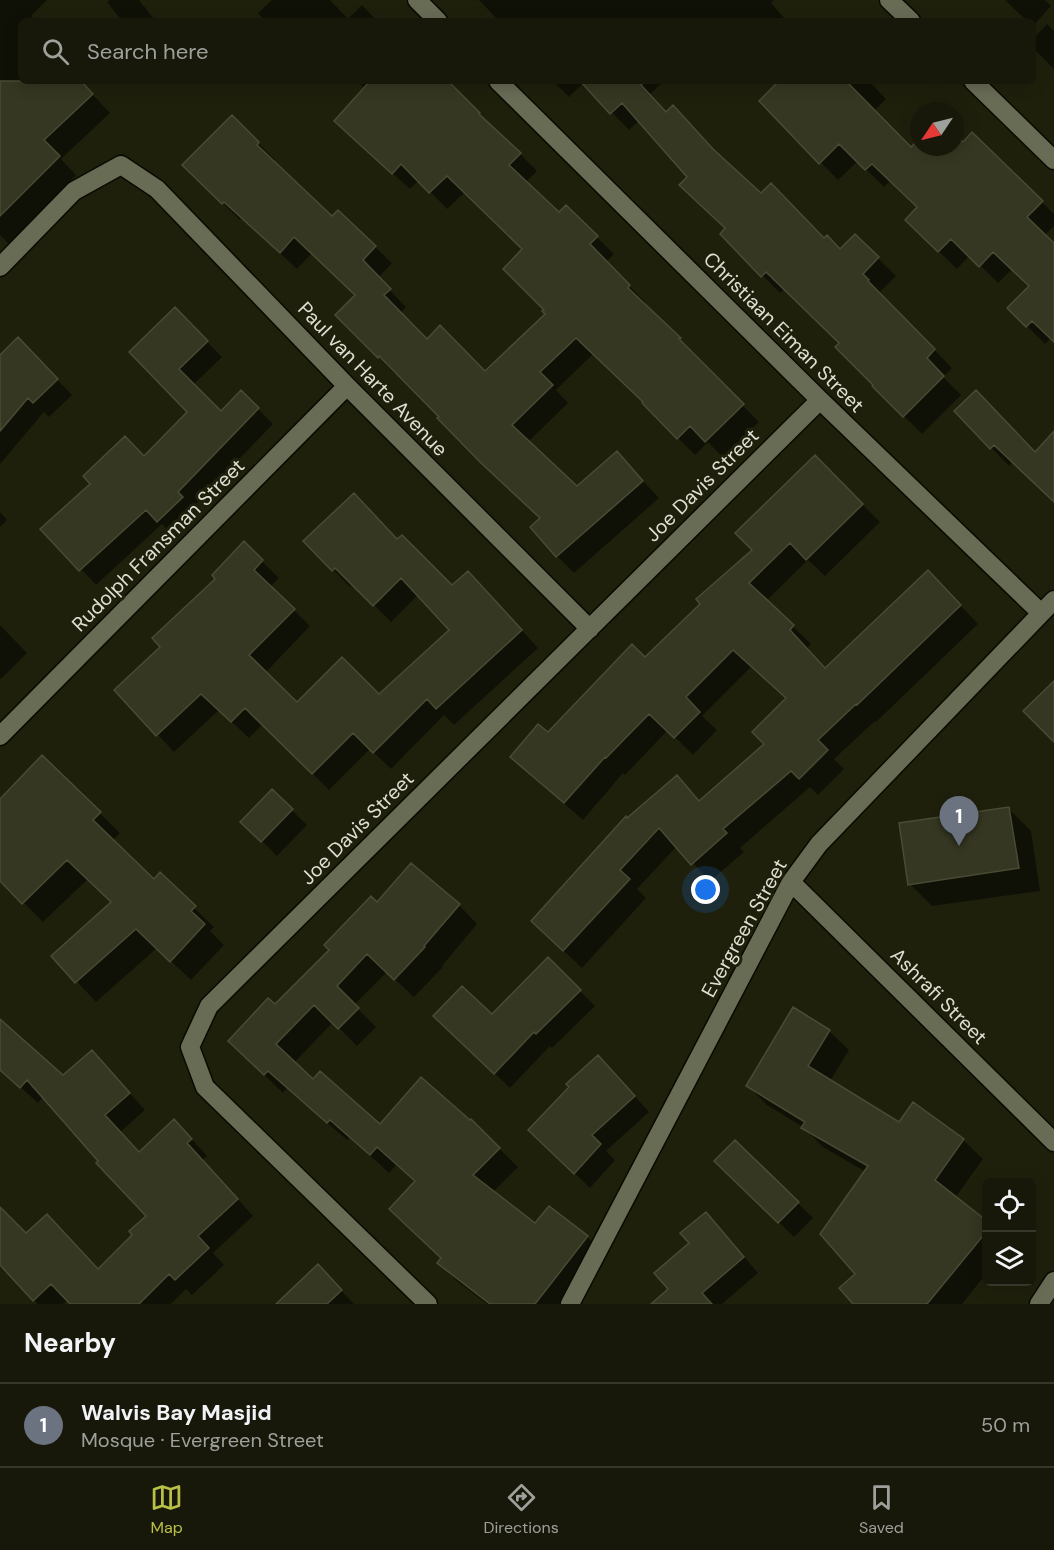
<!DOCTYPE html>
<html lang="en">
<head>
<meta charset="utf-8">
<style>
  :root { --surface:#171809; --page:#202112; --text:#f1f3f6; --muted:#9ea09c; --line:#36372a; --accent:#bac046 }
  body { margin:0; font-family:"DM Sans",sans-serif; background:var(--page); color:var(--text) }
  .controls { position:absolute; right:18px; bottom:18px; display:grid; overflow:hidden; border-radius:9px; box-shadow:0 3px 15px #0003 }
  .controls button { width:54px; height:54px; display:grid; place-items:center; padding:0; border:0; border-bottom:2px solid var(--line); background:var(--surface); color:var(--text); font:30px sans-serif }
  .compass { position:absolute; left:910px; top:102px; width:54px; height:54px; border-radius:50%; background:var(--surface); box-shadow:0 3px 15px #0003; rotate:235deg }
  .you { position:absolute; left:706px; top:890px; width:21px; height:21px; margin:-15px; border:4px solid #fff; border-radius:50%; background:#1a73e8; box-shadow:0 0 0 9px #1a73e833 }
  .badge { display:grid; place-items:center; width:39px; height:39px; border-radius:50%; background:var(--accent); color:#fff; font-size:20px; font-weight:700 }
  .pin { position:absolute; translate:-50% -50px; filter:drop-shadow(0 2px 3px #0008) }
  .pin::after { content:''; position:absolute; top:32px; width:21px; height:18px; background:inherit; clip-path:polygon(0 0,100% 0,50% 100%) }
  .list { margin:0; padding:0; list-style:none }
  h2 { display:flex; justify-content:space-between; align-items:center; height:78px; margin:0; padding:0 24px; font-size:26px }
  h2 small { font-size:20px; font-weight:400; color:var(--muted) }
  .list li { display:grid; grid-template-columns:39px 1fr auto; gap:18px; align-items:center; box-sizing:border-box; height:84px; padding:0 24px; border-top:2px solid var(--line) }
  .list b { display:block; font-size:22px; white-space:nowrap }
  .list p { margin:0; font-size:20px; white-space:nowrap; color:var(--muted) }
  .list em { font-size:20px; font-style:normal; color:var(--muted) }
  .icon { flex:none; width:33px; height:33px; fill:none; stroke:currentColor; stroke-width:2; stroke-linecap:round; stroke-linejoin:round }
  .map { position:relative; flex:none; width:1054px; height:1304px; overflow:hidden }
  .search { position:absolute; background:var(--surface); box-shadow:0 3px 15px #0003; left:18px; right:18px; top:18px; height:66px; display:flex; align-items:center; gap:15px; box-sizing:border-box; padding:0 21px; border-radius:9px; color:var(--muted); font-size:22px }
  .sheet { height:162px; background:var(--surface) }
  nav { display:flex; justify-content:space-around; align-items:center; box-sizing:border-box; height:84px; border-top:2px solid var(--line); background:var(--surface); font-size:16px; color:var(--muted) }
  nav a { display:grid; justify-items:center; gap:3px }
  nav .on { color:var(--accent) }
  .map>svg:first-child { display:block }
</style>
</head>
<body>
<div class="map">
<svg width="1054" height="1304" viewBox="0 0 1054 1304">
  <rect width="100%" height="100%" fill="#1f200c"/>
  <path fill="#0007" d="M 0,0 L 47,0 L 31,16 L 36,21 L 21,21 L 21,81 L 80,81 L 110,113 L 61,159 L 76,175 L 9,244 L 0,235 Z
    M 110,0 L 139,0 L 154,19 L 151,21 L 122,21 L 107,2 Z
    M 272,0 L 330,0 L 348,19 L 362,5 L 377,21 L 265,21 L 258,13 Z
    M 479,0 L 774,0 L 771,3 L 787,21 L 499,21 Z
    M 1005,0 L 1045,0 L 1051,6 L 1033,26 L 1033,21 L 1027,21 Z
    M 1047,24 L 1054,31 L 1054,69 L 1033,48 L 1033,39 Z
    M 358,81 L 434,81 L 520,154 L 537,171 L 525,183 L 559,214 L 566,207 L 614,254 L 606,262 L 646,303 L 644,305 L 696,356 L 695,357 L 759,422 L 723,458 L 708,442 L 695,455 L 594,353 L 556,390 L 568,403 L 528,442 L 577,488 L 617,453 L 659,498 L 574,573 L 557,556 L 541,519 L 397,372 L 395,374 L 337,315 L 357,295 L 312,253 L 297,269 L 242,218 L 240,220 L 184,165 L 232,117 L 275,160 L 273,162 L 332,218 L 375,247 L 392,263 L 378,278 L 406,307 L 400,313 L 427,340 L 485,373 L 547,314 L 524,249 L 465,192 L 447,209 L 419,180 L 410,189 L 353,138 L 365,89 Z
    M 553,81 L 664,81 L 649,95 L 666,114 L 723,160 L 761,195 L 840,251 L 855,236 L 896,276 L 879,293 L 885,300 L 952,368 L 943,377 L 961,395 L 922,434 L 874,386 L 875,385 L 841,343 L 785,289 L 780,293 L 722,234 L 727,229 L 689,177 L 639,121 L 629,130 L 583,83 L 569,97 Z
    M 781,81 L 869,81 L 886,99 L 874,111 L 911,149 L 919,141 L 919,147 L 955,147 L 955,137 L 963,145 L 973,134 L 1054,214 L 1054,226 L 1044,236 L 1054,245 L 1054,340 L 1051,338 L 1045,344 L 1009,308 L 1030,286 L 1012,269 L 998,283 L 970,255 L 957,269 L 907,220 L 919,207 L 890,181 L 884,187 L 858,161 L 838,180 L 761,101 Z
    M 175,309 L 222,357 L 193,385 L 221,413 L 241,392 L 273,424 L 192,508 L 197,513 L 173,536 L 162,524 L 96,585 L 43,529 L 144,458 L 189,412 L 131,352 Z
    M 18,339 L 72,395 L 49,417 L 44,412 L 0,464 L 0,357 Z
    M 956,411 L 1035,453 L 1054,433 L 1054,501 L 1013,462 L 1009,466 Z
    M 815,457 L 880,522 L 825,576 L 808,560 L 766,601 L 811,644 L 807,648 L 826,670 L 946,590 L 978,624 L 876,722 L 875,721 L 834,759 L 844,769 L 818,795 L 810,787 L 740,848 L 744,852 L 710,881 L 677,846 L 637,889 L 646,898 L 582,968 L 551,939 L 627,820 L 677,777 L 700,802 L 766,744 L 787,698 L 752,666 L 702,716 L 717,730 L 693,755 L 668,730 L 625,775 L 623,773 L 583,820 L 530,774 L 512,757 L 548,734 L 645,660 L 754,550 Z
    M 0,512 L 7,520 L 0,527 Z
    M 305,541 L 398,541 L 452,587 L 484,589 L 538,648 L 454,725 L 444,715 L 391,769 L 370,749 L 329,790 L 263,724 L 249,738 L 219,710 L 174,752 L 116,690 L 162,647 L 244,544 L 279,578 L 270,587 L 310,626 L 265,673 L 297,704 L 379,696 L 451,630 L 418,595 L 391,622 L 353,584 L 350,587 Z
    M 0,625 L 27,653 L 1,679 L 0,678 Z
    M 42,757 L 120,833 L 112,841 L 154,881 L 160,875 L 214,927 L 210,931 L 224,945 L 191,980 L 157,948 L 96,1002 L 53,956 L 113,903 L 88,879 L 43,922 L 0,879 L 0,803 Z
    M 272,791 L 307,825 L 277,856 L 243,822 Z
    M 1008,808 L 1031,831 L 1040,891 L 932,906 L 910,884 Z
    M 411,865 L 459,905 L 477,924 L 442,966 L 443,967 L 414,997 L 387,972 L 354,1005 L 376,1027 L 357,1046 L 333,1022 L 294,1063 L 313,1081 L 380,1126 L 470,1122 L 471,1121 L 518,1167 L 493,1192 L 535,1225 L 587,1237 L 606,1256 L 568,1304 L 487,1304 L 458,1282 L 439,1263 L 443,1258 L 416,1182 L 396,1165 L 389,1173 L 350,1137 L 347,1140 L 287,1088 L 283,1093 L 248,1059 L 275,1006 L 377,904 Z
    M 548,959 L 595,1006 L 552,1048 L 550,1046 L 510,1088 L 450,1031 L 492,1016 Z
    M 829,1031 L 849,1050 L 830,1081 L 900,1124 L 963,1140 L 983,1159 L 955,1198 L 986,1223 L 986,1274 L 962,1304 L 855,1304 L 866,1172 L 823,1147 L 803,1127 L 767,1105 L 748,1086 Z
    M 0,1034 L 63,1077 L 108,1069 L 145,1110 L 120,1132 L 140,1153 L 191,1138 L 207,1156 L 202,1160 L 253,1216 L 213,1253 L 224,1265 L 192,1295 L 186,1289 L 171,1304 L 72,1304 L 68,1300 L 63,1304 L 38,1304 L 0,1263 L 0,1209 L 26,1235 L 99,1271 L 135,1235 L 148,1216 L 43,1097 L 38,1103 L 0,1069 Z
    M 613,1072 L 649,1112 L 606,1151 L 615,1160 L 590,1188 L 545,1145 Z
    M 735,1142 L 813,1218 L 794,1237 L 717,1161 Z
    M 706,1214 L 721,1229 L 758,1273 L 722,1304 L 655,1304 L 670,1289 Z
    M 318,1266 L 354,1304 L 278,1304 Z"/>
  <path fill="#353722" stroke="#494b35" stroke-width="1.5" d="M 0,81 L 81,81 L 93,94 L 44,140 L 60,156 L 0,216 Z
    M 370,81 L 448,81 L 480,113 L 479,114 L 521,153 L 509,165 L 559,212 L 566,205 L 598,236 L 590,244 L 630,285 L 628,288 L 681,338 L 679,339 L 744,404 L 705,442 L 690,426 L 677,439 L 642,403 L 643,402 L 576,338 L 540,372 L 553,385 L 512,425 L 577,486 L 617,451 L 643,481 L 556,557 L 530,527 L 540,518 L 481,463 L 437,418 L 439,417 L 379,356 L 378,358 L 335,315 L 355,295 L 294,237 L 280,253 L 224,202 L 222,204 L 182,165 L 232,115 L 259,142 L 257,145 L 332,216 L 338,210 L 376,246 L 363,260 L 391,289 L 384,295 L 427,339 L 440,325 L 485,371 L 545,314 L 542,311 L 544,310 L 503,269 L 522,249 L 447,176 L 429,193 L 401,164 L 392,174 L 334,121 Z
    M 580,81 L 645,81 L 641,85 L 666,112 L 673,105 L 713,149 L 761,193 L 771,183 L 824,238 L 827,235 L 840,249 L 855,234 L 879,257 L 863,274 L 869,280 L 868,281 L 935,349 L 927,358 L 944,376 L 903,417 L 872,386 L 873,385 L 835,347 L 839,343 L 766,272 L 761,277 L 720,234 L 725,228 L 679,185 L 687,177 L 622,103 L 610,114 Z
    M 779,81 L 846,81 L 911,147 L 919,139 L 919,147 L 955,147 L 955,135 L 963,142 L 972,132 L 1043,201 L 1027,217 L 1054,243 L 1054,342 L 1032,321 L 1026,327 L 1007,308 L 1029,286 L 993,252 L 979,267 L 951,239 L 938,252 L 905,220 L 917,207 L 872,164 L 865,170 L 839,144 L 819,164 L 759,101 Z
    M 175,307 L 208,341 L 179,369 L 221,411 L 241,390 L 259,408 L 178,492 L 183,497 L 157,522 L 146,510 L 79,571 L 40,529 L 90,484 L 83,476 L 125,436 L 144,456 L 187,412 L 129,352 Z
    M 18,337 L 58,379 L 33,403 L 28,398 L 0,431 L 0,355 Z
    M 976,390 L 1035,452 L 1054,431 L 1054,502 L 994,445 L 990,449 L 954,411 Z
    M 815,455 L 863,504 L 806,560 L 790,543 L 749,583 L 794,625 L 790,630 L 825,668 L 928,570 L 961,605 L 857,705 L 856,704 L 818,740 L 828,750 L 799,779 L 791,771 L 723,829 L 727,833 L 691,865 L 659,828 L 620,870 L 630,879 L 563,951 L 531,921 L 626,816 L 627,818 L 677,775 L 699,801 L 764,744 L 752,732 L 786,698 L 733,650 L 686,697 L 700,712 L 674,738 L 649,714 L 606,758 L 605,757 L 564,803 L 510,757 L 538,724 L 548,732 L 632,644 L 645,657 L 700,604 L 696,599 L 752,550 L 735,533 Z
    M 354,493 L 397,539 L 402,535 L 452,585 L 468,571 L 522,630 L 436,709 L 427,699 L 373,753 L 353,733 L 312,774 L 245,708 L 231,722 L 201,694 L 156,736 L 114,690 L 160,647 L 152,638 L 215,579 L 212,575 L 244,541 L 263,560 L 254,570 L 295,609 L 249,655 L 297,702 L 342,657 L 379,694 L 449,630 L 401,578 L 373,606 L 335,568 L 332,571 L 303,541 Z
    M 1054,681 L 1054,742 L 1023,711 Z
    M 42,755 L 101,812 L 93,820 L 154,879 L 160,872 L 196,906 L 191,911 L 205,924 L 170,962 L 136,929 L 75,983 L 51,956 L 111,902 L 67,860 L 22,904 L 0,881 L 0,799 Z
    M 272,789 L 293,809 L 261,842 L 240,822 Z
    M 1009,807 L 1019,868 L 908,885 L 899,823 Z
    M 411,863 L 460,904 L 424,946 L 425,947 L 394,980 L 367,954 L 337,986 L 359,1008 L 338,1029 L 314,1005 L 276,1044 L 313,1079 L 320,1071 L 380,1124 L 421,1077 L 470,1120 L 471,1119 L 500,1148 L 473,1175 L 535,1223 L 549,1206 L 588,1236 L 535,1304 L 490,1304 L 437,1263 L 441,1258 L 389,1209 L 415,1181 L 377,1147 L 370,1155 L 330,1120 L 327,1123 L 268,1071 L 264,1075 L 228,1041 L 268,998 L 275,1004 L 329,950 L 324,945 L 371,896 L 377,902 Z
    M 548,957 L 581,990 L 536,1034 L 534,1032 L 494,1074 L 433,1016 L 462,986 L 492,1014 Z
    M 793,1007 L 830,1030 L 808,1066 L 899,1122 L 913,1102 L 964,1139 L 935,1180 L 987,1221 L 987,1231 L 927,1304 L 853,1304 L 839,1288 L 855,1274 L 820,1234 L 868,1166 L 801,1128 L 805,1122 L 746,1086 Z
    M 0,1019 L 63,1075 L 92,1050 L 130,1093 L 105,1115 L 139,1152 L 174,1119 L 192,1139 L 187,1143 L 238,1199 L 198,1236 L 209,1248 L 175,1280 L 169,1274 L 139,1304 L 70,1304 L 51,1284 L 33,1301 L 0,1265 L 0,1207 L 26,1233 L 47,1214 L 98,1269 L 132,1235 L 129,1231 L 146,1216 L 96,1163 L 98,1161 L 27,1080 L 20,1088 L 0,1070 Z
    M 598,1055 L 635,1096 L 592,1135 L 601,1144 L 574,1174 L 528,1130 L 569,1087 L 566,1084 Z
    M 735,1140 L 799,1202 L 778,1223 L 714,1161 Z
    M 706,1212 L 744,1257 L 702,1293 L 712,1304 L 651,1304 L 668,1289 L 654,1273 L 689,1243 L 680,1233 Z
    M 318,1264 L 342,1290 L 327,1304 L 276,1304 Z"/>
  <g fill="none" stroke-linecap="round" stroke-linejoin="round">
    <g stroke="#090a00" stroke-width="21">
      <path id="minor" d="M 417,0 L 438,21
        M 889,0 L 911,21
        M 498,81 L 820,400 L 1041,613
        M 973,81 L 1054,160
        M 0,267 L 74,191 L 121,165 L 157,189 L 347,386 L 590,629
        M 0,736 L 347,386
        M 791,882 L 1054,1142
        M 428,1304 L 205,1087 L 190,1047 L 209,1006 L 820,400
        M 570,1304 L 791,882 L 819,844 L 1054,600
        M 1039,1304 L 1054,1281"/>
    </g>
    <use href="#minor" stroke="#696c55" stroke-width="18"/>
  </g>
  <g text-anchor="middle" stroke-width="6" stroke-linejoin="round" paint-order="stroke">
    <g font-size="20" fill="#dddfd2" stroke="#1f200c">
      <text transform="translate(784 332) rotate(45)" y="7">Christiaan Eiman Street</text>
      <text transform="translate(373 379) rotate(46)" y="7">Paul van Harte Avenue</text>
      <text transform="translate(702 485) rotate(-45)" y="7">Joe Davis Street</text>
      <text transform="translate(158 545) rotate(-45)" y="7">Rudolph Fransman Street</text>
      <text transform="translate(357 828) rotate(-45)" y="7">Joe Davis Street</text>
      <text transform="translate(744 928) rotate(-61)" y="7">Evergreen Street</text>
      <text transform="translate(939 996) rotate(45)" y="7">Ashrafi Street</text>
    </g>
  </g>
</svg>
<div class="controls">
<button><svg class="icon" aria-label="locate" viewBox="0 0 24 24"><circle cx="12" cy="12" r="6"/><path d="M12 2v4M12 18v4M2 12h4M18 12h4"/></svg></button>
<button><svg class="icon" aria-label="layers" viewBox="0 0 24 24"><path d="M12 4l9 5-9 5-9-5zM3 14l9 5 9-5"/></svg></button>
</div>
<svg class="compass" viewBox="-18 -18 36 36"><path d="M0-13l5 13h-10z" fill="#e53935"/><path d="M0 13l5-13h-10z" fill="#9ea09c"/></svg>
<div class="you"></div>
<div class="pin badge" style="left:959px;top:846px;background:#6b7280">1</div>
<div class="search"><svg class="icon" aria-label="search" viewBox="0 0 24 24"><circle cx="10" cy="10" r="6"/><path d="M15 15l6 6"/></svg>Search here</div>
</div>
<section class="sheet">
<h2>Nearby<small></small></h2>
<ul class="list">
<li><span class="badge" style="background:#6b7280">1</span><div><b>Walvis Bay Masjid</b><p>Mosque · Evergreen Street</p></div><em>50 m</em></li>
</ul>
</section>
<nav>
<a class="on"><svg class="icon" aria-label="map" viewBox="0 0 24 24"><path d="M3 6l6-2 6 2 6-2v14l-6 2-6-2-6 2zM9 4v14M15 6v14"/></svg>Map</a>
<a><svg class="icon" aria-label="directions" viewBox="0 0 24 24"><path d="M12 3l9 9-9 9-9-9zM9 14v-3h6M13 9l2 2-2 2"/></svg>Directions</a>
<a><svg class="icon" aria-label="saved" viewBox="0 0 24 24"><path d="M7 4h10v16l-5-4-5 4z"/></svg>Saved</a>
</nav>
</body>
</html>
